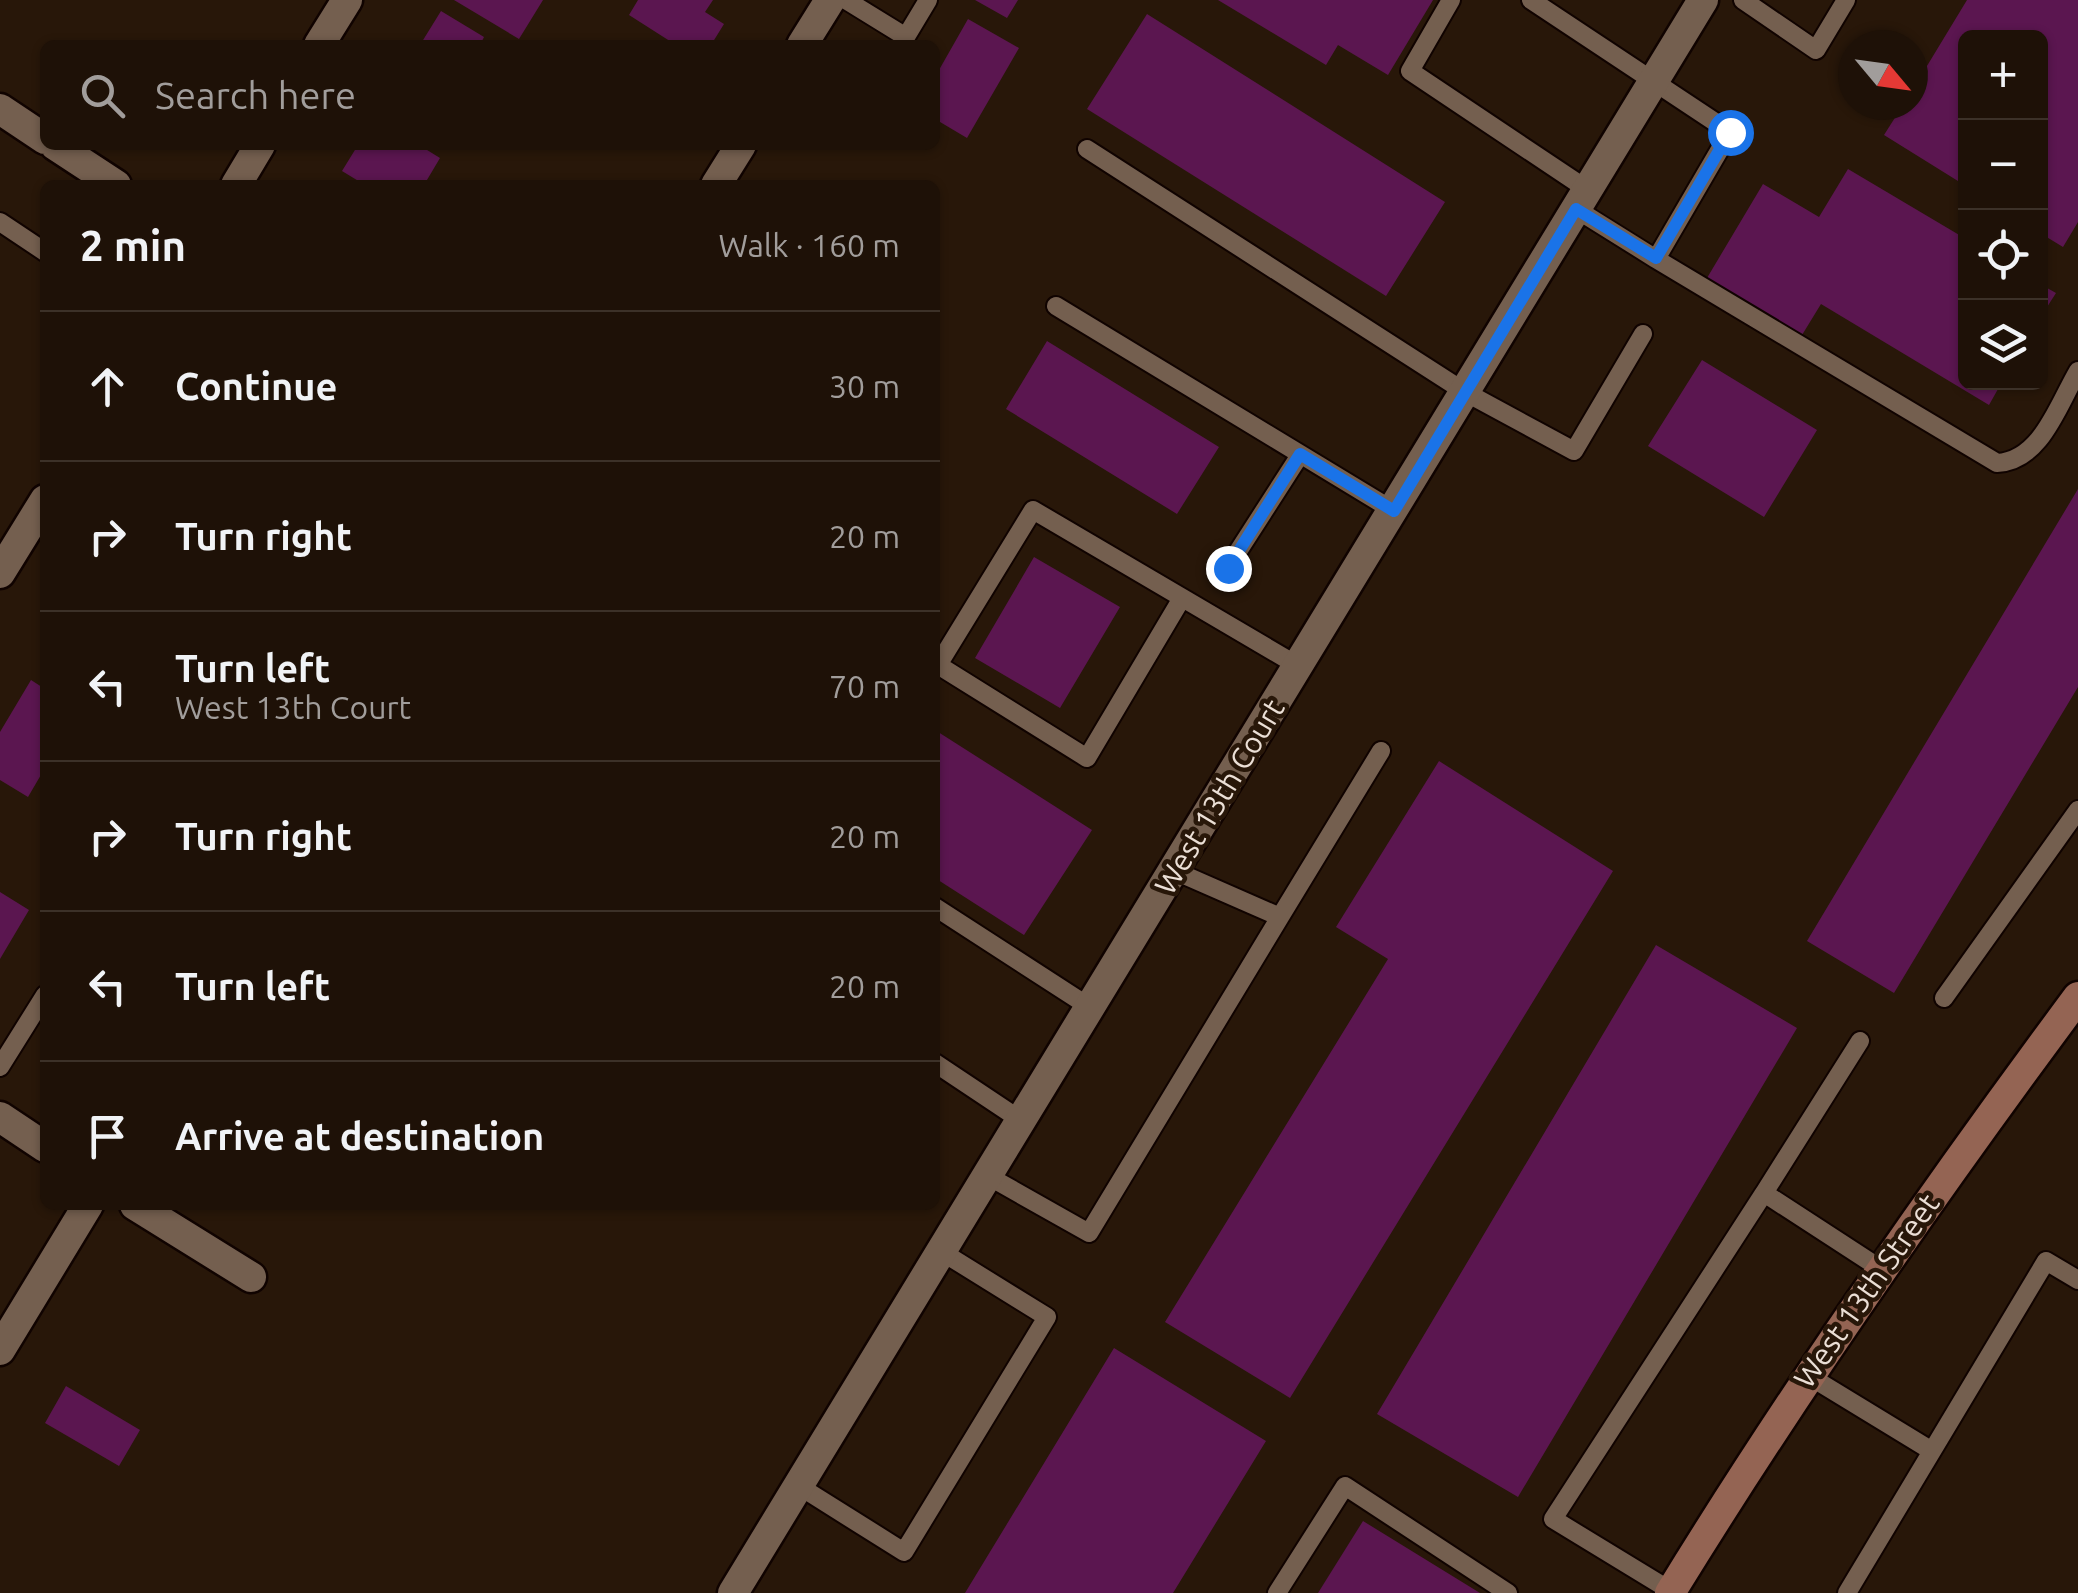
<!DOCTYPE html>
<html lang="en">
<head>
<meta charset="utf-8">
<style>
  :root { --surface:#1e1107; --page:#2b1f15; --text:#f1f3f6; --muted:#a19d9b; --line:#3c3128 }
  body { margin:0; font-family:Ubuntu,sans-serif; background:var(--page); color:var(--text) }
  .controls { position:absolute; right:30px; top:30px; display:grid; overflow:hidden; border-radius:15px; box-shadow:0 2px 8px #0004 }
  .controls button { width:90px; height:90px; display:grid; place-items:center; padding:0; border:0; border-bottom:2px solid var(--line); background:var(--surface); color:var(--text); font:50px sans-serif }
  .compass { position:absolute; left:1838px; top:30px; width:90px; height:90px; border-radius:50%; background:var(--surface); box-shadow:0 2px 8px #0004; rotate:119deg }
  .stop { position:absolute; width:30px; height:30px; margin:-22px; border:8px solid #1a73e8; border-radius:50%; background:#fff }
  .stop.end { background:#1a73e8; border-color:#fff; box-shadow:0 2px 10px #0008 }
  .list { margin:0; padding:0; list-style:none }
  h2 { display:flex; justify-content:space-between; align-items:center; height:130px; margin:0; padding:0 40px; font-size:42px }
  h2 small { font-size:32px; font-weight:400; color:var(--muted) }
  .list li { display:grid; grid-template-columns:65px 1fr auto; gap:30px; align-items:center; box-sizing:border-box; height:150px; padding:0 40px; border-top:2px solid var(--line) }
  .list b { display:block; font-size:38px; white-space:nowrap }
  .list p { margin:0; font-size:32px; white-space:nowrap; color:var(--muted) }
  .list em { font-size:32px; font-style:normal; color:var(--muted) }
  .icon { flex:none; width:55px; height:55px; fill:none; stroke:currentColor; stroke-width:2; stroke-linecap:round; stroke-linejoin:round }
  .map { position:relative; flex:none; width:2078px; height:1593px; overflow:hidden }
  .search { position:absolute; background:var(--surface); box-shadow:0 2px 8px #0004; left:40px; top:40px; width:900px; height:110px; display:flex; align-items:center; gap:25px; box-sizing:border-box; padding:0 35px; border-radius:15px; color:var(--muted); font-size:38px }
  .panel { position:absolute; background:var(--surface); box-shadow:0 2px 8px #0004; left:40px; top:180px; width:900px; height:1030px; border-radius:15px }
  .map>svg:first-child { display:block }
</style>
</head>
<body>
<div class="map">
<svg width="2078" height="1593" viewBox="0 0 2078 1593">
  <rect width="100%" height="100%" fill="#281709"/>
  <path fill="#5b1650" d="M 454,0 L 543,0 L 519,39 Z
    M 638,0 L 713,0 L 705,12 L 724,24 L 711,45 L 676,45 L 629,15 Z
    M 975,0 L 1018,0 L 1007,18 Z
    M 1218,0 L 1433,0 L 1388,75 L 1338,45 L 1326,65 Z
    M 1967,0 L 2078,0 L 2078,222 L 2063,247 L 2040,233 L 2040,38 L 1966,38 L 1966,186 L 1884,135 L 1903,105 L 1913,105 L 1913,89 Z
    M 441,11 L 484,37 L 480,45 L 420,45 Z
    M 1147,14 L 1445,202 L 1386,296 L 1087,109 Z
    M 968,19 L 1019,48 L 967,138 L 935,119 L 935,77 Z
    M 358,145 L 419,145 L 440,158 L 424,185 L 365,185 L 342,171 Z
    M 1848,169 L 1966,239 L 1966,382 L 2002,382 L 1989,405 L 1821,304 L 1802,335 L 1707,278 L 1763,184 L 1819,217 Z
    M 2040,284 L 2056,293 L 2040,318 Z
    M 1047,341 L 1219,447 L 1177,514 L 1006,409 Z
    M 1702,360 L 1817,430 L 1764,517 L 1648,446 Z
    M 2078,489 L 2078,687 L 1894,993 L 1807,941 Z
    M 1034,557 L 1120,607 L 1060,708 L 975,658 Z
    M 31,680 L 45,689 L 45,768 L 28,797 L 0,780 L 0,732 Z
    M 935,730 L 1092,830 L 1024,935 L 935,878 Z
    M 1439,761 L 1613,871 L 1290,1398 L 1165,1322 L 1388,959 L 1336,927 Z
    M 0,892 L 29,910 L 0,959 Z
    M 1656,945 L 1797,1028 L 1518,1497 L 1377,1414 Z
    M 1114,1348 L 1266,1441 L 1173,1593 L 965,1593 Z
    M 66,1386 L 140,1430 L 119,1466 L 45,1423 Z
    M 1363,1521 L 1480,1593 L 1318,1593 Z"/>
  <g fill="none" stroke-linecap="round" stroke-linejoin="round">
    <g stroke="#100300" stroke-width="22">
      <path id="lane" d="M 846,0 L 906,37
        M 1451,0 L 1410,71 L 1588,190
        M 1531,0 L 1730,132 L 1656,259 L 1576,209
        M 1743,0 L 1816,50 L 1846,0
        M 901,45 L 928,0
        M 1087,149 L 1465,392 L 1574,451 L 1643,334
        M 0,222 L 45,252
        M 1656,259 L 1997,463 C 2041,461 2058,405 2078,371
        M 1056,306 L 1394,511
        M 1228,567 L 1300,455
        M 935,662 L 938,665 L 1033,510 L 1300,667
        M 938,665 L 1087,758 L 1182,598
        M 1175,871 L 1280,917 L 1381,751
        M 935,907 L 1091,1008
        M 1944,998 L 2078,810
        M 935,1063 L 1022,1121
        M 0,1067 L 45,995
        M 988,1176 L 1089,1233 L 1280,917
        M 1764,1193 L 1860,1041
        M 1809,1376 L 1932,1451
        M 799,1486 L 904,1552 L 1047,1317 L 942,1252
        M 1671,1591 L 1553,1519 L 1764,1193 L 1881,1269
        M 1277,1593 L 1345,1486 L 1508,1593
        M 1847,1593 L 2046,1261 L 2078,1280"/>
    </g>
    <g stroke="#100300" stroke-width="35">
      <path id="street" d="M 319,45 L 347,0
        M 802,45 L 830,0
        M 0,109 L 45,139
        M 55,145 L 116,185
        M 236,185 L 260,145
        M 716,185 L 741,145
        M 0,573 L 45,500
        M 0,1117 L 45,1147
        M 135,1205 L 251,1277
        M 0,1350 L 88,1205
        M 733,1593 L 1703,0"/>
    </g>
    <g stroke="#100300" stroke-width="35">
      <path id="secondary" d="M 1670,1593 C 1796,1388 1934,1191 2078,997"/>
    </g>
    <use href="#lane" stroke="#745f4f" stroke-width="18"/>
    <use href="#street" stroke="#745f4f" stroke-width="30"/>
    <use href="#secondary" stroke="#946453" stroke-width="30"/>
  </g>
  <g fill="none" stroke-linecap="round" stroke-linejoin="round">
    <path stroke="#1a73e8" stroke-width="12" d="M 1228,568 L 1300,454 L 1394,511 L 1576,209 L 1656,258 L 1730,132"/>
  </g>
  <g text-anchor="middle" stroke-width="9" stroke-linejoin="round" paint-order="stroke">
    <g font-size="30" fill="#ebdfd6" stroke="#281709">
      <text transform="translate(1220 797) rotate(-59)" y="10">West 13th Court</text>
      <text transform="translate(1867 1291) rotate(-55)" y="10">West 13th Street</text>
    </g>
  </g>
</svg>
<div class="controls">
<button>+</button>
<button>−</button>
<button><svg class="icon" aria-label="locate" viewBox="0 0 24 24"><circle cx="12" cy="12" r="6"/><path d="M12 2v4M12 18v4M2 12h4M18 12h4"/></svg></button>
<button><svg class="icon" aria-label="layers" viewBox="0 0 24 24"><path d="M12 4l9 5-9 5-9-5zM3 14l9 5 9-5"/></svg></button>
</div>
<svg class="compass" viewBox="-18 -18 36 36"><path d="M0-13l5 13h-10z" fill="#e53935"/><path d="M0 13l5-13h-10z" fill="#a19d9b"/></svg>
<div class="stop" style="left:1730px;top:132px"></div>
<div class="stop end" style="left:1228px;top:568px"></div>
<div class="search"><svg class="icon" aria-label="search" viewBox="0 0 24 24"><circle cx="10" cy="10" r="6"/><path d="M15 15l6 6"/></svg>Search here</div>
<section class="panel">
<h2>2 min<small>Walk · 160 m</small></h2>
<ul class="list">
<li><svg class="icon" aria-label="ahead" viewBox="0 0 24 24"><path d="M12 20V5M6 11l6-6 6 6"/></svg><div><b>Continue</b></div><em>30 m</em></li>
<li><svg class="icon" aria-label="right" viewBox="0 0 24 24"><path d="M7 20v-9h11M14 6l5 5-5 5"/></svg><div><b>Turn right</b></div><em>20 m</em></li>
<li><svg class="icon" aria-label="left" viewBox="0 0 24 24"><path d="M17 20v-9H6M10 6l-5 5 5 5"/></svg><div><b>Turn left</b><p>West 13th Court</p></div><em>70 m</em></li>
<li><svg class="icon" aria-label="right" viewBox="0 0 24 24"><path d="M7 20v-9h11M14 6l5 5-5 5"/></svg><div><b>Turn right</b></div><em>20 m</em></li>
<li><svg class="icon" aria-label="left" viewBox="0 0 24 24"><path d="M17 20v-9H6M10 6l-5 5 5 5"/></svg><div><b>Turn left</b></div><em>20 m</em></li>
<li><svg class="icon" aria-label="arrive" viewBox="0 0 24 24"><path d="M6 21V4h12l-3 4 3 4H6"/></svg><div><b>Arrive at destination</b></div></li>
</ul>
</section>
</div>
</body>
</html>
